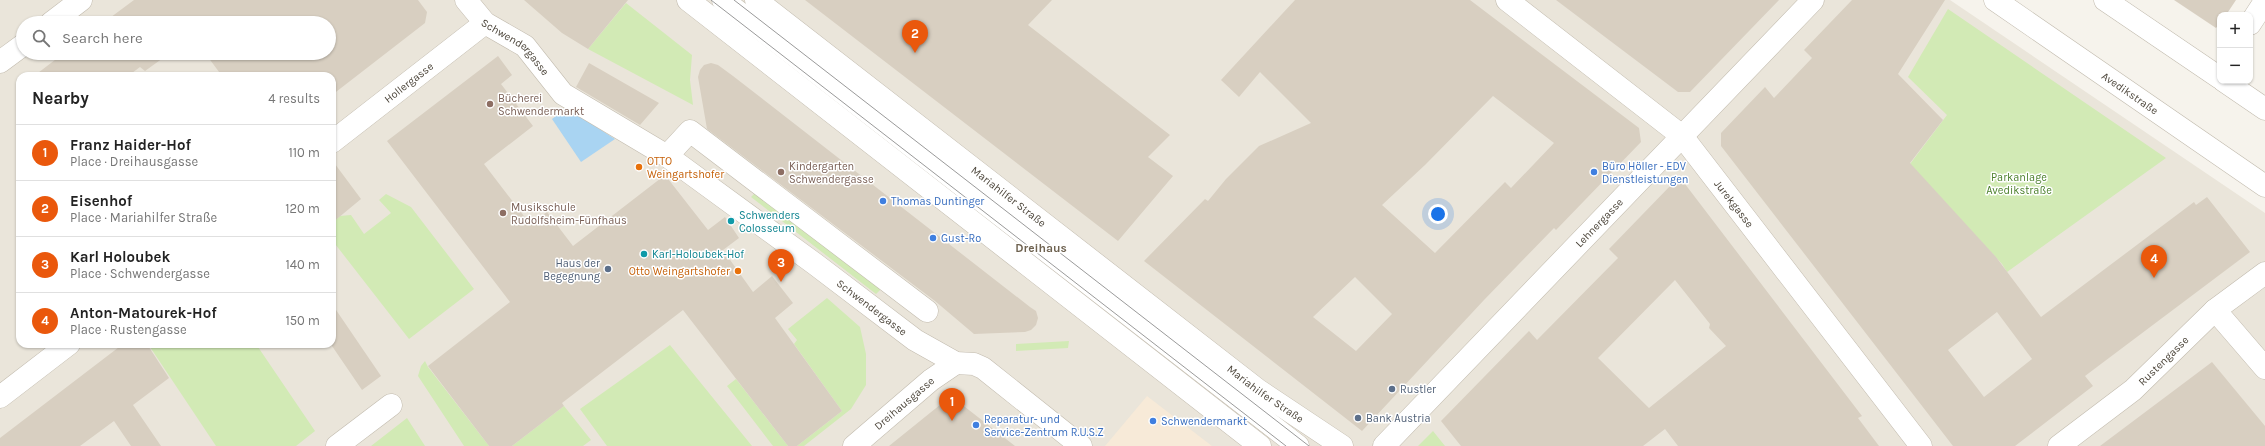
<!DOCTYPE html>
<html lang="en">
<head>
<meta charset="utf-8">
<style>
  :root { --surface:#fff; --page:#f6f6f6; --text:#222; --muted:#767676; --line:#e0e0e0; --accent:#ea580c }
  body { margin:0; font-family:Karla,sans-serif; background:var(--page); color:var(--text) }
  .controls { position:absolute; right:12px; top:12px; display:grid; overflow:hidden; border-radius:8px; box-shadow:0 1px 3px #0004 }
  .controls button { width:36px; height:36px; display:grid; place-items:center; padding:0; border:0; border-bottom:1px solid var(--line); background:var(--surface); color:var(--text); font:20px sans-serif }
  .you { position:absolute; left:1438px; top:214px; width:14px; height:14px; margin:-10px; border:3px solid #fff; border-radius:50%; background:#1a73e8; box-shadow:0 0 0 6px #1a73e833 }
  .badge { display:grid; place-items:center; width:26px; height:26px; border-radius:50%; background:var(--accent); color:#fff; font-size:13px; font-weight:700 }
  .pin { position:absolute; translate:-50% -33px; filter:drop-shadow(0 1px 2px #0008) }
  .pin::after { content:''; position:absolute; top:21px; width:14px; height:12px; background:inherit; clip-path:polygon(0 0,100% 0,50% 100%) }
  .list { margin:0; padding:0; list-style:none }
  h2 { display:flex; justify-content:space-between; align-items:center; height:52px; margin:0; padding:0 16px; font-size:17px }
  h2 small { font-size:13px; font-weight:400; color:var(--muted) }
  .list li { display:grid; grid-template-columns:26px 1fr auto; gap:12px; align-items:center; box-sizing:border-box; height:56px; padding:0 16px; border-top:1px solid var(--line) }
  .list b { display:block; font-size:15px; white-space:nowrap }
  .list p { margin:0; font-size:13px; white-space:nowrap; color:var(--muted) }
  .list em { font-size:13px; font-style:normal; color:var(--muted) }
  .icon { flex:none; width:22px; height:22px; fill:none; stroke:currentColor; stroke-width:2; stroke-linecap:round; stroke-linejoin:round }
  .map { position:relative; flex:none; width:2265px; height:446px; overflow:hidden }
  .search { position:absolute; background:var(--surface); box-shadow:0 1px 3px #0004; left:16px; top:16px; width:320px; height:44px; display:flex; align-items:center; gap:10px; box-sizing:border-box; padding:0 14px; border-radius:22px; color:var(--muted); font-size:15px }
  .panel { position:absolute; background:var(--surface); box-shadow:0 1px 3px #0004; left:16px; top:72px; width:320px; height:276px; border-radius:12px }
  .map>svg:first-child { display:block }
</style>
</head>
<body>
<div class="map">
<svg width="2265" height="446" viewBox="0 0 2265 446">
  <rect width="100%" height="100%" fill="#f6f3ec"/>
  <path fill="#eae5da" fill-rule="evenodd" d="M 0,0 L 1950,0 L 2265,213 L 2265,446 L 0,446 ZM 23,23 L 329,23 L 329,53 L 23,53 ZM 20,76 L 332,76 L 332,344 L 20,344 Z"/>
  <path fill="#f7ead8" d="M 1147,396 L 1212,446 L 1105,446 Z"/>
  <path fill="#d2eab5" d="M 626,3 L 692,55 L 690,80 L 693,105 L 588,49 Z
    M 1948,9 L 2166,158 L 2007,272 L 2002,264 L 1910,164 L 1947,115 L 1908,77 Z
    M 756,192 L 881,289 L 876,294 L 751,197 Z
    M 386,194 L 411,207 L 474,289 L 409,339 L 332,240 L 332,223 L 340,216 L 351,215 L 364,234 L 391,213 L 379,200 Z
    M 827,298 L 860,327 L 866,354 L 866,385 L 851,409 L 804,446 L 797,446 L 842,411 L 794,344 L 797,340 L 788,329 Z
    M 1069,341 L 1068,348 L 1016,351 L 1016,344 Z
    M 148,344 L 256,344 L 315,431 L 296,446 L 216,446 Z
    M 670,345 L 752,446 L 607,446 L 580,409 Z
    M 425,361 L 428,367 L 489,446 L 464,446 L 418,376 L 421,366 Z
    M 736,379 L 788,446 L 773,446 L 727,386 Z
    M 564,406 L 591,440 L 583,446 L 512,446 Z
    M 407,418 L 425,446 L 371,446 Z
    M 1433,431 L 1445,446 L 1418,446 Z"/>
  <path fill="#a9d4f2" d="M 567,108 L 615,139 L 581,162 L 552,119 Z"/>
  <path fill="#d8cfc1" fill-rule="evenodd" d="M 134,0 L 418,0 L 427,12 L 425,23 L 332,95 L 332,76 L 222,76 L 205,53 L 329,53 L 329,23 L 103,23 Z
    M 524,0 L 628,0 L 588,49 L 562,33 Z
    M 805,0 L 1052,0 L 1028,25 L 1170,135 L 1148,157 L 1173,176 L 1118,241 Z
    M 1295,0 L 1470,0 L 1639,128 L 1641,142 L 1556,230 L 1554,228 L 1484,300 L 1362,431 L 1144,261 L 1205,199 L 1208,201 L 1226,179 L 1259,146 L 1311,123 L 1260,72 L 1239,97 L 1221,80 ZM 1493,96 L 1554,143 L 1511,188 L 1505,182 L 1435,253 L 1382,205 L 1425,165 ZM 1355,277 L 1392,314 L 1356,351 L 1313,317 Z
    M 1556,0 L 1779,0 L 1690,92 L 1678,92 Z
    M 1852,0 L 1945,0 L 1898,74 L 1943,120 L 1910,163 L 1996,257 L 2041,317 L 2194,202 L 2196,205 L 2207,197 L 2250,252 L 2085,376 L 2093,386 L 2015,446 L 1953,446 L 1721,146 L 1721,133 L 1765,87 L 1774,98 L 1812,58 L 1804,50 ZM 1997,312 L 2032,359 L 1984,397 L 1948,350 Z
    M 2174,0 L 2236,0 L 2226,15 L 2220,15 L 2220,23 L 2216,28 Z
    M 64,53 L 170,53 L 145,71 L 140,67 L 128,76 L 34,76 Z
    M 498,56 L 512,75 L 501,84 L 533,126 L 484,164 L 530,224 L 547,212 L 573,246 L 665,175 L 708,230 L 725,217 L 739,238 L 723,250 L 753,292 L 772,276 L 793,303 L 775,318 L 842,411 L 797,446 L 788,446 L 683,310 L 562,403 L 564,406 L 512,446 L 489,446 L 428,366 L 510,302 L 387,141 Z
    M 589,63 L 659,103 L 640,125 L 576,87 Z
    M 711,63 L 718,65 L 733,76 L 1030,307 L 1036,311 L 1038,318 L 1036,325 L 1031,330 L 1025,332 L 974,334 L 935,301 L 707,129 L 698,77 L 700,70 L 704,65 Z
    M 332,160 L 361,199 L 332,223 Z
    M 1672,184 L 1685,184 L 1862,416 L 1858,418 L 1879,446 L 1678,446 L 1665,429 L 1643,446 L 1461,446 L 1441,421 L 1529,331 L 1537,340 L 1618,258 L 1609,249 ZM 1675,280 L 1710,324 L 1709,328 L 1726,346 L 1649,408 L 1598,358 Z
    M 332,304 L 381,376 L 362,390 L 332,346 Z
    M 123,344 L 147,344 L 169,378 L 133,405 L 161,446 L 131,446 L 114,421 L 80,446 L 0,446 L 0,438 Z
    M 2212,362 L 2265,426 L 2265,446 L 2100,446 Z
    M 951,396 L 1015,446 L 889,446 Z"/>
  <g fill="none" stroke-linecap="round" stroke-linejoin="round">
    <g stroke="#c2bbae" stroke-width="23">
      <g id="minor">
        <path id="s1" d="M 466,0 L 485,23 L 525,46 L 563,94 L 667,156 L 815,264 L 915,340 L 956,363 L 974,364 L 983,368 L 1081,446"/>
        <path d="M 688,0 L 1260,446"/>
        <path d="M 723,0 L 1298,446"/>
        <path id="s2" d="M 756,0 L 1258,390 L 1342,446"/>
        <path id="s3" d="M 1507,0 L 1682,136 L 1921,446"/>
        <path id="s4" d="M 1995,0 L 2265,186"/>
        <path d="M 2105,0 L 2220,78"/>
        <path d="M 51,23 L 81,0"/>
        <path d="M 2250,24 L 2265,1"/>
        <path d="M 0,62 L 23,45"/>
        <path d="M 2224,81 L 2265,109"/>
        <path id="s5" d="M 332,142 L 485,23"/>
        <path d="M 667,156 L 690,131 L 927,311"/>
        <path d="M 2215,310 L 2265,368"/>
        <path d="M 0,397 L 69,344"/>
        <path d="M 337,446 L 391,405"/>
        <path id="s6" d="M 854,446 L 931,380 L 956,363"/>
        <path id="s7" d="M 1384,446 L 1813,0"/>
        <path id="s8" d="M 2059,446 L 2133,390 L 2215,310 L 2265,273"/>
      </g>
    </g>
    <use href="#minor" stroke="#fff" stroke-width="22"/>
    <path stroke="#9a9a9a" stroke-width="1" d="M 711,0 L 1286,446
      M 734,0 L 1309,446"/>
  </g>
  <g fill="#8d6e63" stroke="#fff" stroke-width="1.5">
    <circle cx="490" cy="104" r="4"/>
    <circle cx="781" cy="172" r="4"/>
    <circle cx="503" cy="213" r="4"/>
  </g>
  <g fill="#e8710a" stroke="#fff" stroke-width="1.5">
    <circle cx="639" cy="167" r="4"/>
    <circle cx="738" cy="271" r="4"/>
  </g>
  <g fill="#3f7fe0" stroke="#fff" stroke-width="1.5">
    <circle cx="1594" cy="172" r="4"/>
    <circle cx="883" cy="201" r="4"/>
    <circle cx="933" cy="238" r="4"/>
    <circle cx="1153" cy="421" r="4"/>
    <circle cx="976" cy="425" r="4"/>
  </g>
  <g fill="#0f9aa8" stroke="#fff" stroke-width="1.5">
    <circle cx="731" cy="221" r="4"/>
    <circle cx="644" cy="254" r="4"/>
  </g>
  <g fill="#5c6f8a" stroke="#fff" stroke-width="1.5">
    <circle cx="608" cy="269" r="4"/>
    <circle cx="1392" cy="389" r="4"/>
    <circle cx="1358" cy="418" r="4"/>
  </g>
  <g text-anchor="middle" stroke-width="3" stroke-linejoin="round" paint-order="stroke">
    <g font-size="11" fill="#4b4439" stroke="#fff">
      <text dy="4" stroke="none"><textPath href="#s1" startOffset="69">Schwendergasse</textPath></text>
      <text dy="4" stroke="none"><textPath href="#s5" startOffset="97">Hollergasse</textPath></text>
      <text dy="4" stroke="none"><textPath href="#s4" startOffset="164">Avedikstraße</textPath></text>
      <text dy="4" stroke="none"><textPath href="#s2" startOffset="320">Mariahilfer Straße</textPath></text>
      <text dy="4" stroke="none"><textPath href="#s3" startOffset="307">Jurekgasse</textPath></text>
      <text dy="4" stroke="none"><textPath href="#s7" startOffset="310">Lehnergasse</textPath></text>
      <text dy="4" stroke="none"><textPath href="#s1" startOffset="513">Schwendergasse</textPath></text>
      <text dy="4" stroke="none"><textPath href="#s8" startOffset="135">Rustengasse</textPath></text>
      <text dy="4" stroke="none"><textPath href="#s2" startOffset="644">Mariahilfer Straße</textPath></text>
      <text dy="4" stroke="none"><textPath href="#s6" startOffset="66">Dreihausgasse</textPath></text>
    </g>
    <g font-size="11" fill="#785e54" stroke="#fff" text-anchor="start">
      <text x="498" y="102">Bücherei<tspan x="498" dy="13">Schwendermarkt</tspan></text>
      <text x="789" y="170">Kindergarten<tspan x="789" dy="13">Schwendergasse</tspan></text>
      <text x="511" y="211">Musikschule<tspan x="511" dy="13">Rudolfsheim-Fünfhaus</tspan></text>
    </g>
    <g font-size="11" fill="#c56008" stroke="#fff" text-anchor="start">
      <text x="647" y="165">OTTO<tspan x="647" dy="13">Weingartshofer</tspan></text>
      <text x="730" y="275" text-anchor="end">Otto Weingartshofer</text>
    </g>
    <g font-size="11" fill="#366cbe" stroke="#fff" text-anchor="start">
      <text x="1602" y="170">Büro Höller - EDV<tspan x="1602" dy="13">Dienstleistungen</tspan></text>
      <text x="891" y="205">Thomas Duntinger</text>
      <text x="941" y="242">Gust-Ro</text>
      <text x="984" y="423">Reparatur- und<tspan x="984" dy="13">Service-Zentrum R.U.S.Z</tspan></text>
      <text x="1161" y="425">Schwendermarkt</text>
    </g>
    <g font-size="11" fill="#4a7f2a" stroke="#fff">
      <text x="2019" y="181">Parkanlage<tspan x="2019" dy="13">Avedikstraße</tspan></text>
    </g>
    <g font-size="11" fill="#0d838f" stroke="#fff" text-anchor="start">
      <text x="739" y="219">Schwenders<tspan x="739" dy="13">Colosseum</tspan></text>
      <text x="652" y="258">Karl-Holoubek-Hof</text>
    </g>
    <g font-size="11" fill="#4e5e75" stroke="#fff" text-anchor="start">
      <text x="600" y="267" text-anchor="end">Haus der<tspan x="600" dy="13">Begegnung</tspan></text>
      <text x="1400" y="393">Rustler</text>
      <text x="1366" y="422">Bank Austria</text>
    </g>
    <g font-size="12" font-weight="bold" fill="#6e6250" stroke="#fff">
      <text x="1041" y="252">Dreihaus</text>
    </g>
  </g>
</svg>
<div class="controls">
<button>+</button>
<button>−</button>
</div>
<div class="you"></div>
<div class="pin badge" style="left:952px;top:421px">1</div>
<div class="pin badge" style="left:915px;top:53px">2</div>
<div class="pin badge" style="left:781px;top:282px">3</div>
<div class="pin badge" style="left:2154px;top:278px">4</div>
<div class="search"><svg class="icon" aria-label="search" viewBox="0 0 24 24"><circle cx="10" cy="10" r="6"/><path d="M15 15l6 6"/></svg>Search here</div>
<section class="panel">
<h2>Nearby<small>4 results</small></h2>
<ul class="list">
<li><span class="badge">1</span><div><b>Franz Haider-Hof</b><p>Place · Dreihausgasse</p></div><em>110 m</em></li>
<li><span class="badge">2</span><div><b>Eisenhof</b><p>Place · Mariahilfer Straße</p></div><em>120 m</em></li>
<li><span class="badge">3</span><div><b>Karl Holoubek</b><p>Place · Schwendergasse</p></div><em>140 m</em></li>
<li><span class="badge">4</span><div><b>Anton-Matourek-Hof</b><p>Place · Rustengasse</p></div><em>150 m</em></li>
</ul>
</section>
</div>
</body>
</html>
